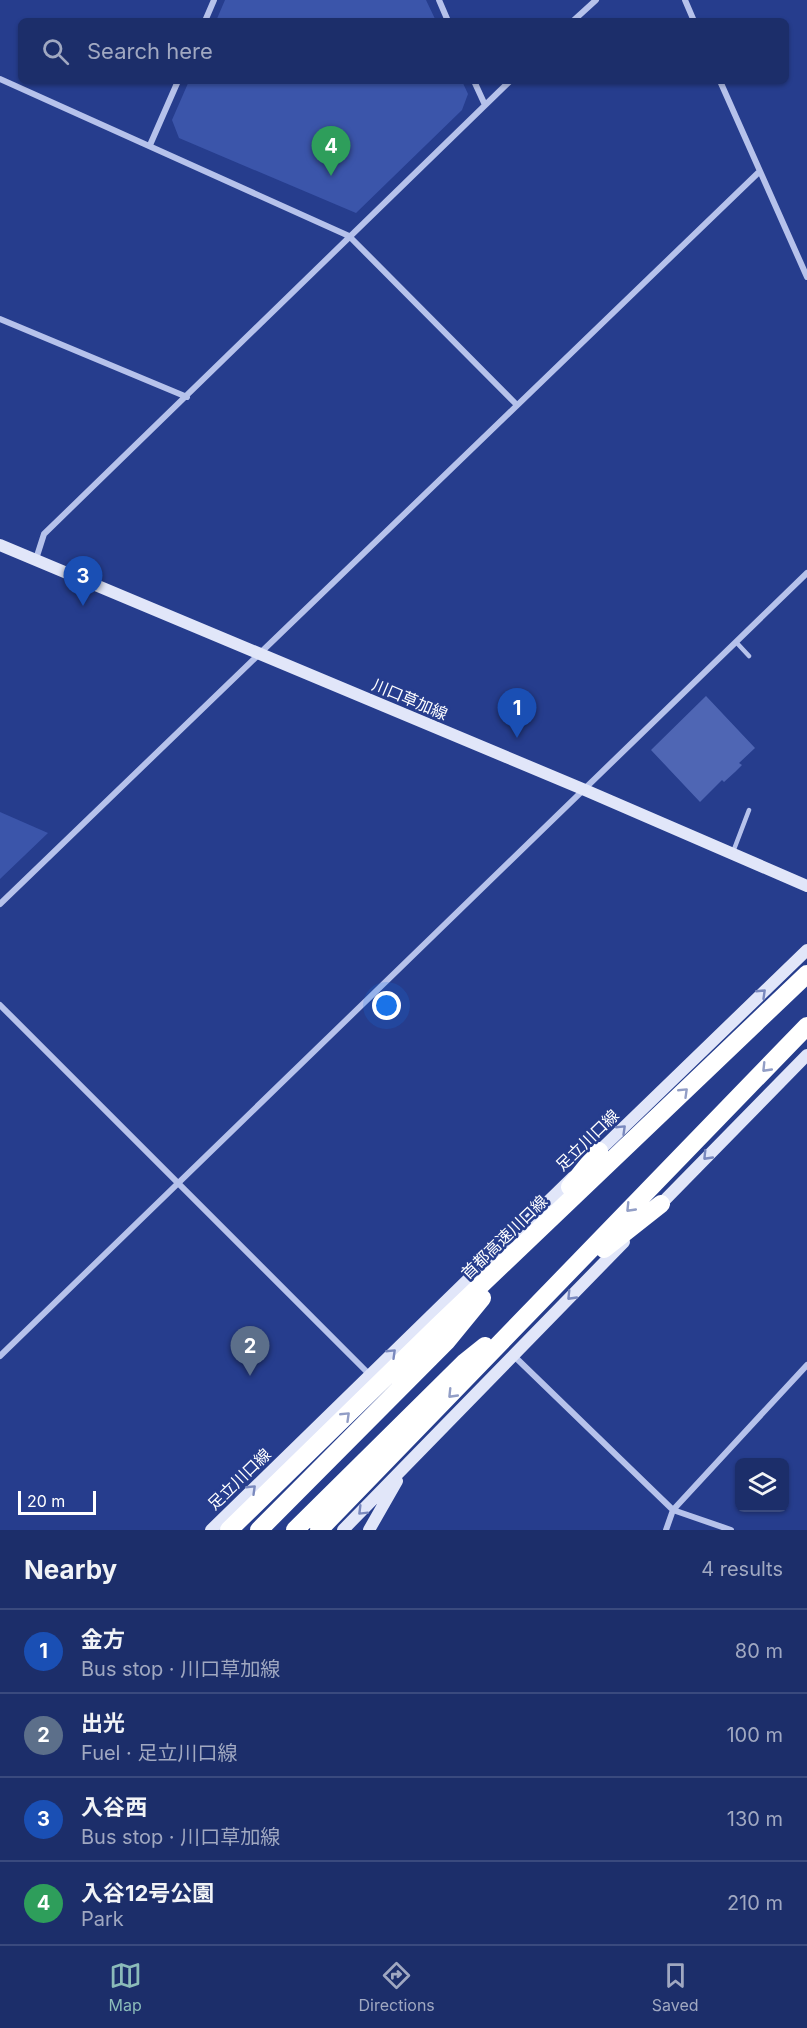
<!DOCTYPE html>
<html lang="en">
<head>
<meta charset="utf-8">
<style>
  :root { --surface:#1c2e6a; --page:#293a72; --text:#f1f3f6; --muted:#a0a8c1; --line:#3a4a7e; --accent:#8bbbb9 }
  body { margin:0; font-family:Inter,"Noto Sans JP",sans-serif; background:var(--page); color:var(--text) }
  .controls { position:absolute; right:18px; bottom:18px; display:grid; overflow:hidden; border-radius:9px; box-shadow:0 2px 4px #0004 }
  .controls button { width:54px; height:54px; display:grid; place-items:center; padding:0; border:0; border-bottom:2px solid var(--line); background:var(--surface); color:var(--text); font:30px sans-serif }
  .scale { position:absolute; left:18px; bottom:15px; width:78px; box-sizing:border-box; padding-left:6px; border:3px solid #fff; border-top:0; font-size:16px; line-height:21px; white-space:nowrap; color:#fff; -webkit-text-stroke:4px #263d8d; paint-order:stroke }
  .you { position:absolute; left:387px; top:1006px; width:21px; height:21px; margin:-15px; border:4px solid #fff; border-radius:50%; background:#1a73e8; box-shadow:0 0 0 9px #1a73e833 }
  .badge { display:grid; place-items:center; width:39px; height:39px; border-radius:50%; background:var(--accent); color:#fff; font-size:20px; font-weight:700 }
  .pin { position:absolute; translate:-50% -50px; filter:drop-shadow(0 2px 3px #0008) }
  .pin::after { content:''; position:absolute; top:32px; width:21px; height:18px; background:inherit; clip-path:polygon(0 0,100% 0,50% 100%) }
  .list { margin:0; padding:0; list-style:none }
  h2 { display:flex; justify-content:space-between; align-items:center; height:78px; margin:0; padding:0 24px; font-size:26px }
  h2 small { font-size:20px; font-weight:400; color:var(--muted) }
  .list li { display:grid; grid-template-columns:39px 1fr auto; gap:18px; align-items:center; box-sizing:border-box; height:84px; padding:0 24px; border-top:2px solid var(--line) }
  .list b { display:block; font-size:22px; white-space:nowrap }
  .list p { margin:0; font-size:20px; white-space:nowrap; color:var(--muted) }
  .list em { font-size:20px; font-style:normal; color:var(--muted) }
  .icon { flex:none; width:33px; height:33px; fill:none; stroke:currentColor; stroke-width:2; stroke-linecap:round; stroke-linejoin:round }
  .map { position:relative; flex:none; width:807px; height:1530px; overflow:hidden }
  .search { position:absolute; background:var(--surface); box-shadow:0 2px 4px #0004; left:18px; right:18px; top:18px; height:66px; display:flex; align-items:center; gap:15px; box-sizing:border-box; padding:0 21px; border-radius:9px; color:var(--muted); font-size:22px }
  .sheet { height:414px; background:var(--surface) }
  nav { display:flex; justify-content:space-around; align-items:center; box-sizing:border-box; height:84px; border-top:2px solid var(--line); background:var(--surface); font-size:16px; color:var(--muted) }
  nav a { display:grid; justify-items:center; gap:3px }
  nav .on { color:var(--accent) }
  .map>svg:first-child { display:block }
</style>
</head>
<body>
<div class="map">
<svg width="807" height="1530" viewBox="0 0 807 1530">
  <rect width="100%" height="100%" fill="#263d8d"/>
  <path fill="#3b55aa" d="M 225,0 L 426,0 L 436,21 L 216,21 Z
    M 189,81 L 462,81 L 468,94 L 462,110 L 356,213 L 179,138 L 172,120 Z
    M 0,812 L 48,833 L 0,879 Z"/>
  <path fill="#4f66b4" d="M 706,696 L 755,748 L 739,763 L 742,765 L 735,772 L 724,782 L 722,780 L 700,802 L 651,750 Z"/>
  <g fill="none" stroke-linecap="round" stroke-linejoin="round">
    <path stroke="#b6c2eb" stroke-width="4.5" d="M 736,642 L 749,656
      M 733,852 L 749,810"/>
    <path stroke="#b6c2eb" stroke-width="6" d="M 439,0 L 448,21
      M 685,0 L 694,21
      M 205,21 L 214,0
      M 573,21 L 596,0
      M 0,79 L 349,236 L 516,404
      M 474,81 L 485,105
      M 720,81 L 807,277
      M 150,145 L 178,81
      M 0,319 L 187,397
      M 36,559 L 44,534 L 510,81
      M 0,904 L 759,172
      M 0,1005 L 369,1374
      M 0,1356 L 807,573
      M 514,1356 L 673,1510 L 731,1530
      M 666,1530 L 673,1510 L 807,1365"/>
    <path stroke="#e1e6f9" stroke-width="12" d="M 0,545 L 585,790 L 807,886
      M 594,1156 L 807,950
      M 657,1208 L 807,1055
      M 211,1530 L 573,1177
      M 343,1530 L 624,1242
      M 369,1530 L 397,1481"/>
    <path stroke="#fff" stroke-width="18" d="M 570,1187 L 599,1151
      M 604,1249 L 661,1204
      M 229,1530 L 438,1326 L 807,974
      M 259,1530 L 446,1342 L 482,1298
      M 295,1530 L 465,1362 L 485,1346
      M 319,1530 L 807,1026"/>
  </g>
  <defs><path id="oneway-chevron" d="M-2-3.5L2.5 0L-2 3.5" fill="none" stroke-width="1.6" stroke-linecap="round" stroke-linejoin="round" transform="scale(1.5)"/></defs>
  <g stroke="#7a89be">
    <use href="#oneway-chevron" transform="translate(762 993) rotate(-44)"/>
    <use href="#oneway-chevron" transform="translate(622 1129) rotate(-44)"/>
    <use href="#oneway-chevron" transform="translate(707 1156) rotate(134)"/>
    <use href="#oneway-chevron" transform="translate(571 1296) rotate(134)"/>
    <use href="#oneway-chevron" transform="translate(392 1353) rotate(-44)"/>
    <use href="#oneway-chevron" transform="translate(252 1489) rotate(-44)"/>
    <use href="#oneway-chevron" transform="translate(362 1511) rotate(135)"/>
  </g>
  <g stroke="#929ec6">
    <use href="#oneway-chevron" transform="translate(766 1068) rotate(134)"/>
    <use href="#oneway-chevron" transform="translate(684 1092) rotate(-44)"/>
    <use href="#oneway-chevron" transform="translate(630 1208) rotate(134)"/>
    <use href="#oneway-chevron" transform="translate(452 1394) rotate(134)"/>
    <use href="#oneway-chevron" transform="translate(346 1416) rotate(-44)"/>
  </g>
  <g text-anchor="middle" stroke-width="5" stroke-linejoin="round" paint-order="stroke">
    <g font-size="16" fill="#fff" stroke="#263d8d">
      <text transform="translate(410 699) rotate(23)" y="6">川口草加線</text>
      <text transform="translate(587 1140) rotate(-44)" y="6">足立川口線</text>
      <text transform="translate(504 1237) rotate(-44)" y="6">首都高速川口線</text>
      <text transform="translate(239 1479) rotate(-44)" y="6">足立川口線</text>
    </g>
  </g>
</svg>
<div class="controls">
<button><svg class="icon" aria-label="layers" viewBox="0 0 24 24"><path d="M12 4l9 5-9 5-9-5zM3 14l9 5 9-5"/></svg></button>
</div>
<div class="scale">20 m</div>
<div class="you"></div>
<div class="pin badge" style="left:517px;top:738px;background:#1a4fb4">1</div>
<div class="pin badge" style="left:250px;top:1376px;background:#5c6f8a">2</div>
<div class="pin badge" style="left:83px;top:606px;background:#1a4fb4">3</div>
<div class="pin badge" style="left:331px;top:176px;background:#2e9e5b">4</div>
<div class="search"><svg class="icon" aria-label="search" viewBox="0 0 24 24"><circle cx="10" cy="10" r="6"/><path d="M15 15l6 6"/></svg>Search here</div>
</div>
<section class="sheet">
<h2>Nearby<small>4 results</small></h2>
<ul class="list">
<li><span class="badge" style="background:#1a4fb4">1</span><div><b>金方</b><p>Bus stop · 川口草加線</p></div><em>80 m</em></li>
<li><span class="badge" style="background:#5c6f8a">2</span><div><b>出光</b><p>Fuel · 足立川口線</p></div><em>100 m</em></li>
<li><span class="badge" style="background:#1a4fb4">3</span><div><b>入谷西</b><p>Bus stop · 川口草加線</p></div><em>130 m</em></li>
<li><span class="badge" style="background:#2e9e5b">4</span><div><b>入谷12号公園</b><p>Park</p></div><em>210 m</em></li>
</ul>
</section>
<nav>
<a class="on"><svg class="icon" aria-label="map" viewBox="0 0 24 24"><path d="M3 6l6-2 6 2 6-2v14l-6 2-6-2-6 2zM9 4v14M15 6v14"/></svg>Map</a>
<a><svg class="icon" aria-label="directions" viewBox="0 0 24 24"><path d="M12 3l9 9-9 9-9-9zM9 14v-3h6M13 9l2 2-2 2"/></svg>Directions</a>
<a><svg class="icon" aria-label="saved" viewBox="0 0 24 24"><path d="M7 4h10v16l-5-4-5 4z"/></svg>Saved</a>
</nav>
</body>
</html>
